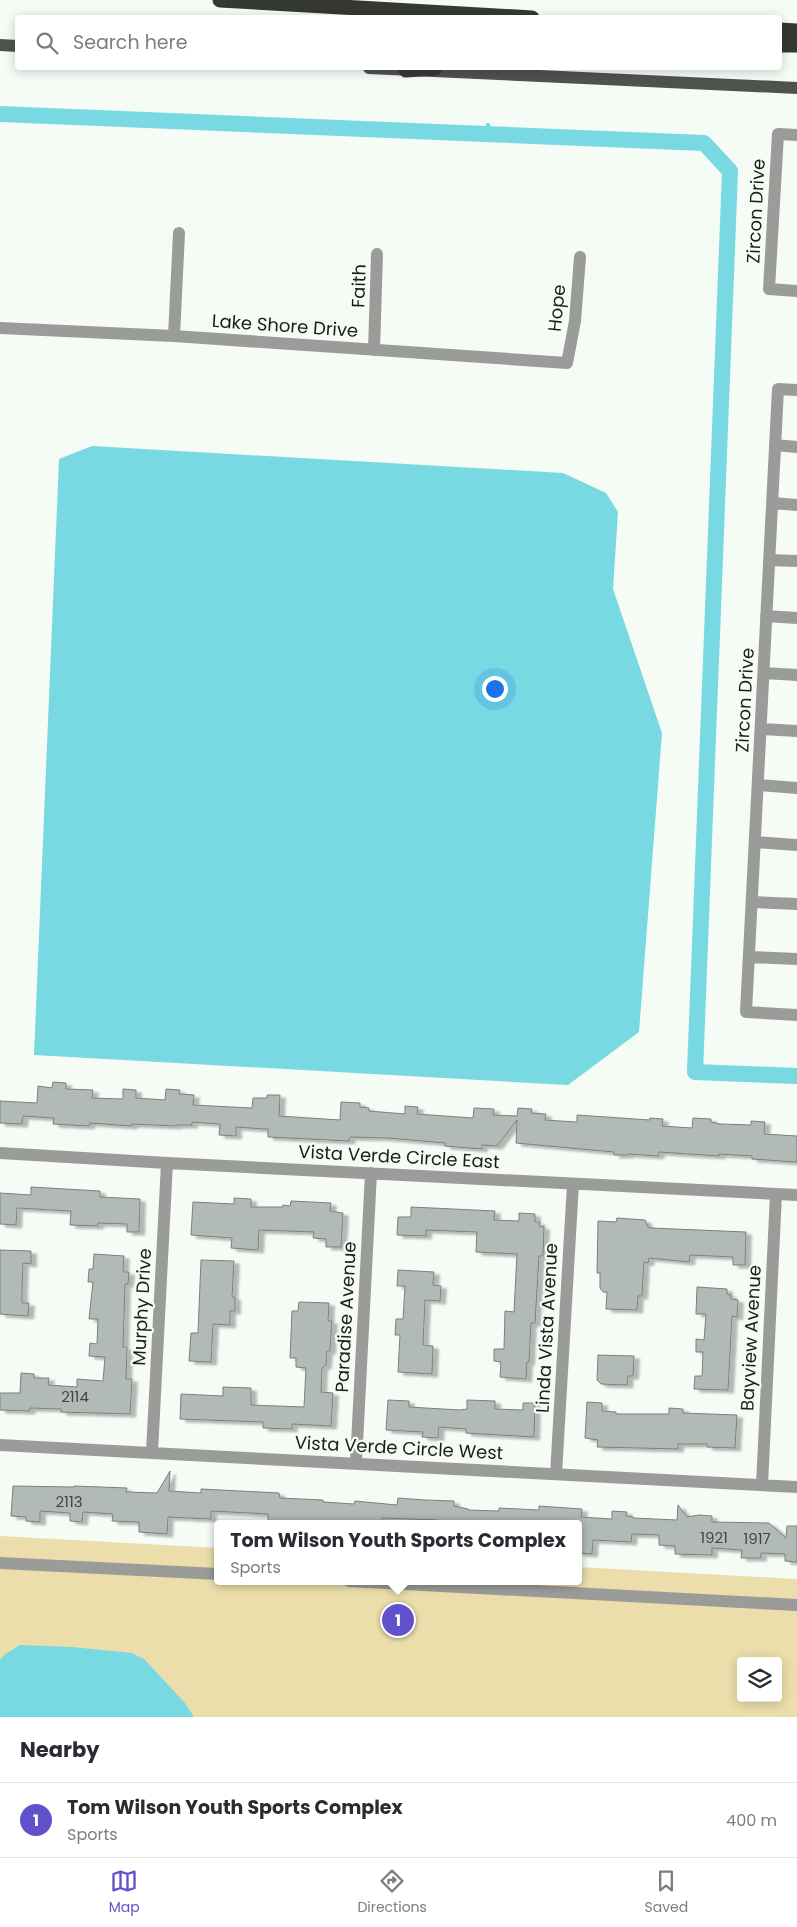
<!DOCTYPE html>
<html lang="en">
<head>
<meta charset="utf-8">
<style>
  :root { --surface:#fff; --page:#f2f2f3; --text:#2b2b33; --muted:#7c7c81; --line:#e1e1e2; --accent:#6152cb }
  body { margin:0; font-family:Poppins,sans-serif; background:var(--page); color:var(--text) }
  .controls { position:absolute; right:15px; bottom:15px; display:grid; overflow:hidden; border-radius:5px; box-shadow:0 2px 12px #0003 }
  .controls button { width:45px; height:45px; display:grid; place-items:center; padding:0; border:0; border-bottom:1px solid var(--line); background:var(--surface); color:var(--text); font:25px sans-serif }
  .you { position:absolute; left:494px; top:688px; width:18px; height:18px; margin:-12px; border:4px solid #fff; border-radius:50%; background:#1a73e8; box-shadow:0 0 0 8px #1a73e833 }
  .badge { display:grid; place-items:center; width:32px; height:32px; border-radius:50%; background:var(--accent); color:#fff; font-size:16px; font-weight:700 }
  .pin { position:absolute; translate:-50% -50%; border:2px solid #fff; box-shadow:0 1px 5px #0006 }
  .popup { position:absolute; left:214px; top:1520px; width:368px; height:65px; box-sizing:border-box; display:grid; place-content:center; border-radius:5px; background:var(--surface); filter:drop-shadow(0 1px 4px #0005); font-size:16px; white-space:nowrap; color:var(--muted) }
  .popup b { font-size:19px; color:var(--text) }
  .popup::after { content:''; position:absolute; left:50%; top:100%; margin-left:-10px; border:10px solid transparent; border-top-color:var(--surface) }
  .list { margin:0; padding:0; list-style:none }
  h2 { display:flex; justify-content:space-between; align-items:center; height:65px; margin:0; padding:0 20px; font-size:21px }
  h2 small { font-size:16px; font-weight:400; color:var(--muted) }
  .list li { display:grid; grid-template-columns:32px 1fr auto; gap:15px; align-items:center; box-sizing:border-box; height:75px; padding:0 20px; border-top:1px solid var(--line) }
  .list b { display:block; font-size:19px; white-space:nowrap }
  .list p { margin:0; font-size:16px; white-space:nowrap; color:var(--muted) }
  .list em { font-size:16px; font-style:normal; color:var(--muted) }
  .icon { flex:none; width:28px; height:28px; fill:none; stroke:currentColor; stroke-width:2; stroke-linecap:round; stroke-linejoin:round }
  .map { position:relative; flex:none; width:797px; height:1717px; overflow:hidden }
  .search { position:absolute; background:var(--surface); box-shadow:0 2px 12px #0003; left:15px; right:15px; top:15px; height:55px; display:flex; align-items:center; gap:12px; box-sizing:border-box; padding:0 18px; border-radius:5px; color:var(--muted); font-size:19px }
  .sheet { height:140px; background:var(--surface) }
  nav { display:flex; justify-content:space-around; align-items:center; box-sizing:border-box; height:70px; border-top:1px solid var(--line); background:var(--surface); font-size:14px; color:var(--muted) }
  nav a { display:grid; justify-items:center; gap:2px }
  nav .on { color:var(--accent) }
  .map>svg:first-child { display:block }
</style>
</head>
<body>
<div class="map">
<svg width="797" height="1717" viewBox="0 0 797 1717">
  <defs>
    <filter id="shadow"><feDropShadow dx="5.5" dy="3" stdDeviation="1" flood-color="#0004"/></filter>
  </defs>
  <rect width="100%" height="100%" fill="#f5fbf5"/>
  <path fill="#ebdeab" fill-rule="evenodd" d="M 0,1536 L 218,1548 L 218,1581 L 578,1581 L 578,1567 L 797,1579 L 797,1717 L 0,1717 ZM 741,1661 L 778,1661 L 778,1698 L 741,1698 Z"/>
  <path fill="#78d9e2" d="M 92,446 L 563,473 L 606,493 L 618,512 L 613,589 L 662,733 L 639,1032 L 568,1085 L 34,1055 L 59,459 Z
    M 20,1645 L 72,1647 L 132,1653 L 144,1659 L 185,1703 L 194,1717 L 0,1717 L 0,1660 L 4,1655 Z"/>
  <g fill="none" stroke-linecap="round" stroke-linejoin="round">
    <path stroke="#78d9e2" stroke-width="4.5" d="M 488,125 L 489,134"/>
    <path stroke="#78d9e2" stroke-width="16" d="M 0,114 L 704,143 L 730,171 L 695,1072 L 797,1076"/>
  </g>
  <path fill="#b2bab8" stroke="#79817e" filter="url(#shadow)" d="M 53,1082 L 66,1083 L 66,1089 L 93,1090 L 92,1098 L 123,1099 L 123,1089 L 136,1090 L 136,1098 L 165,1100 L 166,1089 L 180,1090 L 179,1094 L 194,1095 L 193,1105 L 252,1108 L 253,1098 L 267,1098 L 267,1095 L 280,1095 L 279,1116 L 340,1120 L 341,1102 L 360,1103 L 360,1107 L 369,1108 L 369,1111 L 405,1114 L 405,1106 L 418,1107 L 417,1114 L 473,1118 L 474,1108 L 494,1109 L 493,1115 L 517,1116 L 518,1108 L 532,1109 L 531,1113 L 546,1114 L 545,1120 L 577,1122 L 577,1115 L 650,1120 L 650,1118 L 663,1119 L 662,1126 L 692,1128 L 693,1118 L 711,1119 L 711,1122 L 720,1124 L 751,1125 L 751,1121 L 765,1122 L 764,1134 L 797,1136 L 797,1162 L 752,1159 L 752,1156 L 719,1154 L 719,1156 L 659,1152 L 658,1156 L 629,1154 L 628,1155 L 614,1155 L 614,1152 L 516,1143 L 517,1120 L 497,1146 L 482,1145 L 482,1149 L 445,1146 L 445,1143 L 388,1138 L 350,1137 L 349,1141 L 268,1137 L 268,1129 L 264,1129 L 236,1127 L 236,1136 L 219,1135 L 220,1124 L 192,1122 L 192,1125 L 178,1125 L 175,1126 L 132,1124 L 132,1126 L 90,1123 L 89,1126 L 53,1124 L 54,1118 L 23,1116 L 22,1124 L 0,1123 L 0,1101 L 37,1103 L 38,1086 L 52,1088 Z
    M 31,1187 L 100,1191 L 100,1197 L 140,1199 L 139,1232 L 127,1232 L 127,1224 L 98,1223 L 98,1226 L 70,1225 L 71,1211 L 17,1208 L 16,1225 L 0,1224 L 0,1193 L 31,1195 Z
    M 234,1198 L 251,1199 L 251,1207 L 283,1207 L 283,1205 L 290,1206 L 291,1201 L 331,1203 L 330,1211 L 343,1213 L 341,1247 L 326,1247 L 326,1239 L 313,1238 L 314,1232 L 259,1230 L 258,1250 L 231,1248 L 232,1238 L 191,1235 L 193,1202 L 234,1204 Z
    M 411,1207 L 495,1211 L 494,1220 L 519,1221 L 519,1213 L 535,1214 L 535,1222 L 540,1222 L 539,1226 L 544,1227 L 543,1256 L 539,1256 L 535,1323 L 531,1323 L 529,1362 L 527,1362 L 526,1379 L 500,1377 L 501,1362 L 494,1361 L 494,1349 L 504,1349 L 505,1311 L 514,1312 L 517,1254 L 476,1252 L 477,1232 L 426,1230 L 426,1236 L 397,1235 L 398,1217 L 411,1217 Z
    M 617,1218 L 645,1220 L 648,1227 L 651,1228 L 746,1232 L 745,1265 L 733,1265 L 733,1257 L 690,1255 L 689,1262 L 649,1258 L 648,1263 L 644,1262 L 642,1296 L 638,1296 L 637,1310 L 606,1309 L 607,1292 L 603,1292 L 600,1288 L 600,1273 L 597,1273 L 598,1221 L 616,1222 Z
    M 0,1250 L 31,1251 L 31,1264 L 23,1263 L 22,1288 L 22,1303 L 29,1303 L 28,1316 L 0,1314 Z
    M 94,1254 L 124,1256 L 123,1269 L 124,1272 L 129,1272 L 128,1284 L 125,1284 L 123,1347 L 127,1347 L 126,1379 L 132,1379 L 130,1414 L 61,1412 L 61,1409 L 30,1408 L 29,1411 L 0,1410 L 0,1393 L 20,1393 L 21,1373 L 34,1374 L 34,1378 L 49,1378 L 48,1385 L 77,1387 L 77,1379 L 103,1381 L 105,1357 L 89,1356 L 90,1343 L 97,1344 L 98,1319 L 89,1319 L 93,1282 L 88,1282 L 89,1269 L 93,1269 Z
    M 201,1260 L 234,1261 L 232,1297 L 235,1297 L 235,1311 L 230,1311 L 230,1325 L 213,1324 L 211,1362 L 189,1361 L 191,1333 L 198,1333 Z
    M 398,1270 L 434,1272 L 433,1285 L 441,1286 L 440,1301 L 425,1300 L 423,1345 L 433,1346 L 432,1374 L 398,1372 L 400,1335 L 395,1335 L 396,1319 L 403,1319 L 405,1286 L 397,1286 Z
    M 697,1287 L 727,1289 L 727,1294 L 731,1295 L 731,1299 L 738,1300 L 737,1317 L 732,1316 L 728,1390 L 694,1389 L 695,1376 L 702,1376 L 703,1352 L 696,1352 L 696,1339 L 704,1340 L 706,1314 L 696,1314 Z
    M 299,1302 L 329,1303 L 328,1321 L 332,1321 L 330,1351 L 327,1351 L 326,1365 L 322,1368 L 321,1392 L 333,1393 L 331,1426 L 292,1424 L 292,1429 L 263,1428 L 263,1422 L 180,1419 L 181,1394 L 223,1396 L 223,1387 L 251,1388 L 251,1405 L 304,1407 L 306,1368 L 296,1367 L 296,1358 L 290,1358 L 292,1311 L 298,1311 Z
    M 598,1355 L 634,1356 L 633,1376 L 628,1376 L 627,1385 L 601,1384 L 597,1380 Z
    M 388,1400 L 409,1401 L 409,1407 L 460,1410 L 467,1409 L 467,1400 L 495,1401 L 495,1409 L 523,1410 L 523,1403 L 535,1403 L 534,1437 L 466,1433 L 466,1429 L 439,1427 L 438,1438 L 422,1437 L 423,1432 L 386,1430 Z
    M 587,1402 L 602,1403 L 602,1411 L 616,1412 L 616,1414 L 669,1414 L 669,1408 L 683,1409 L 683,1413 L 737,1415 L 735,1448 L 707,1447 L 707,1444 L 678,1444 L 678,1449 L 597,1447 L 598,1440 L 585,1438 Z
    M 170,1471 L 169,1491 L 201,1493 L 201,1489 L 279,1493 L 280,1498 L 323,1500 L 323,1502 L 354,1504 L 355,1501 L 397,1505 L 398,1498 L 425,1500 L 454,1501 L 454,1506 L 468,1509 L 468,1510 L 499,1511 L 499,1508 L 539,1510 L 539,1506 L 582,1509 L 581,1517 L 612,1519 L 612,1511 L 627,1512 L 626,1516 L 633,1517 L 633,1518 L 677,1520 L 678,1505 L 687,1517 L 699,1515 L 712,1516 L 712,1522 L 769,1523 L 786,1538 L 787,1526 L 797,1526 L 797,1562 L 785,1561 L 785,1554 L 761,1553 L 761,1558 L 741,1558 L 742,1550 L 712,1548 L 712,1555 L 675,1554 L 675,1546 L 659,1545 L 659,1535 L 632,1534 L 631,1542 L 593,1540 L 592,1554 L 578,1553 L 578,1524 L 438,1524 L 438,1520 L 382,1518 L 381,1524 L 268,1524 L 268,1514 L 211,1511 L 211,1519 L 168,1517 L 167,1534 L 139,1532 L 139,1522 L 112,1521 L 113,1514 L 83,1512 L 82,1522 L 70,1521 L 70,1513 L 40,1511 L 40,1522 L 26,1521 L 26,1517 L 11,1516 L 13,1486 L 74,1487 L 74,1486 L 127,1488 L 126,1492 L 157,1493 Z"/>
  <g fill="none" stroke-linecap="round" stroke-linejoin="round">
    <path stroke="#9b9c99" stroke-width="12" d="M 797,135 L 778,134 L 769,289 L 797,291
      M 0,328 L 174,336 L 567,363 L 575,321 L 580,257
      M 174,336 L 179,233
      M 374,350 L 377,254
      M 797,390 L 778,389 L 746,1012 L 797,1015
      M 775,445 L 797,447
      M 772,503 L 797,505
      M 769,560 L 797,561
      M 766,616 L 797,618
      M 764,673 L 797,675
      M 761,729 L 797,731
      M 758,785 L 797,788
      M 755,842 L 797,845
      M 752,902 L 797,904
      M 749,957 L 797,959
      M 0,1153 L 167,1163 L 797,1195
      M 0,1445 L 797,1487
      M 152,1452 L 167,1163
      M 356,1463 L 371,1173
      M 556,1474 L 573,1184
      M 762,1485 L 776,1194
      M 0,1563 L 218,1574
      M 349,1581 L 797,1605"/>
    <path stroke="#50524d" stroke-width="12" d="M 0,45 L 18,46
      M 369,68 L 797,88"/>
    <path stroke="#363833" stroke-width="15" d="M 220,0 L 532,18
      M 780,30 L 797,31
      M 780,45 L 797,45
      M 406,70 L 435,68"/>
  </g>
  <g text-anchor="middle" stroke-width="4.5" stroke-linejoin="round" paint-order="stroke">
    <g font-size="15" fill="#414442">
      <text x="75" y="1402">2114</text>
      <text x="69" y="1507">2113</text>
      <text x="714" y="1543">1921</text>
      <text x="757" y="1544">1917</text>
    </g>
    <g font-size="18" fill="#1b1d1b" stroke="#f5fbf5">
      <text transform="translate(756 211) rotate(-87)" y="6">Zircon Drive</text>
      <text transform="translate(359 286) rotate(-88)" y="6">Faith</text>
      <text transform="translate(557 308) rotate(-84)" y="6">Hope</text>
      <text transform="translate(285 326) rotate(4)" y="6">Lake Shore Drive</text>
      <text transform="translate(745 700) rotate(-87)" y="6">Zircon Drive</text>
      <text transform="translate(399 1157) rotate(3)" y="6">Vista Verde Circle East</text>
      <text transform="translate(142 1307) rotate(-87)" y="6">Murphy Drive</text>
      <text transform="translate(346 1317) rotate(-87)" y="6">Paradise Avenue</text>
      <text transform="translate(547 1328) rotate(-87)" y="6">Linda Vista Avenue</text>
      <text transform="translate(751 1338) rotate(-87)" y="6">Bayview Avenue</text>
      <text transform="translate(399 1448) rotate(3)" y="6">Vista Verde Circle West</text>
    </g>
  </g>
</svg>
<div class="controls">
<button><svg class="icon" aria-label="layers" viewBox="0 0 24 24"><path d="M12 4l9 5-9 5-9-5zM3 14l9 5 9-5"/></svg></button>
</div>
<div class="you"></div>
<div class="pin badge" style="left:398px;top:1620px">1</div>
<div class="popup"><b>Tom Wilson Youth Sports Complex</b>Sports</div>
<div class="search"><svg class="icon" aria-label="search" viewBox="0 0 24 24"><circle cx="10" cy="10" r="6"/><path d="M15 15l6 6"/></svg>Search here</div>
</div>
<section class="sheet">
<h2>Nearby<small></small></h2>
<ul class="list">
<li><span class="badge">1</span><div><b>Tom Wilson Youth Sports Complex</b><p>Sports</p></div><em>400 m</em></li>
</ul>
</section>
<nav>
<a class="on"><svg class="icon" aria-label="map" viewBox="0 0 24 24"><path d="M3 6l6-2 6 2 6-2v14l-6 2-6-2-6 2zM9 4v14M15 6v14"/></svg>Map</a>
<a><svg class="icon" aria-label="directions" viewBox="0 0 24 24"><path d="M12 3l9 9-9 9-9-9zM9 14v-3h6M13 9l2 2-2 2"/></svg>Directions</a>
<a><svg class="icon" aria-label="saved" viewBox="0 0 24 24"><path d="M7 4h10v16l-5-4-5 4z"/></svg>Saved</a>
</nav>
</body>
</html>
